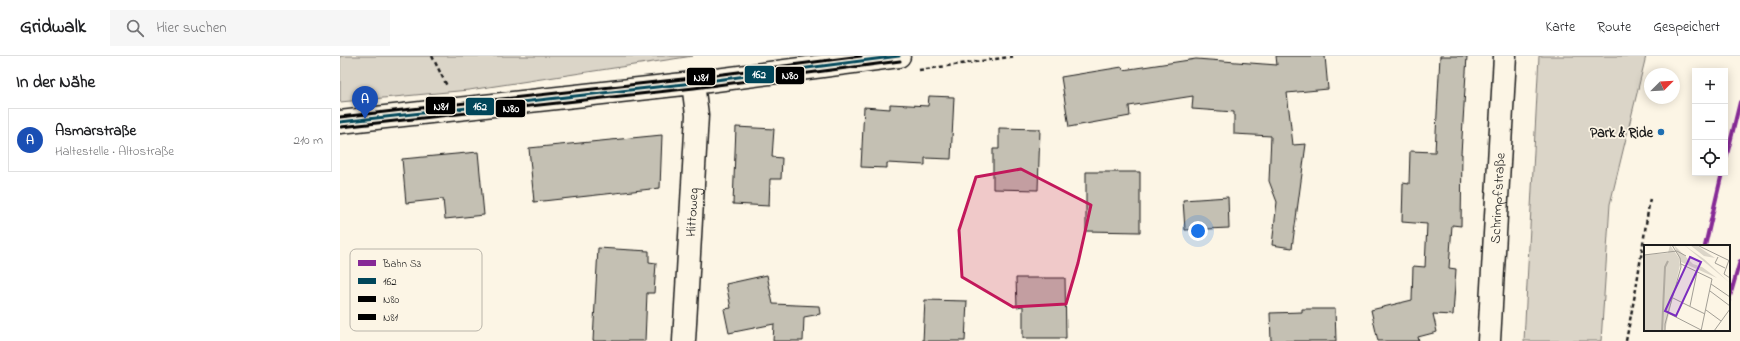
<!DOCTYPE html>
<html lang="de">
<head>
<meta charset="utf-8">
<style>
  :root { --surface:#fff; --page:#f6f6f6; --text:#202124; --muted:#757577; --line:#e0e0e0; --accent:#0b8043 }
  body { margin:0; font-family:"Indie Flower",sans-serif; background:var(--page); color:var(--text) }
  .controls { position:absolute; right:12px; top:12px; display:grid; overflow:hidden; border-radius:0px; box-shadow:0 2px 10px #0003 }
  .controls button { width:36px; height:36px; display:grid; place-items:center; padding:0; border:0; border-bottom:1px solid var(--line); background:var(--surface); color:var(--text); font:20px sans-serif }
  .compass { position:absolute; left:1304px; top:12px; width:36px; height:36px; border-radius:50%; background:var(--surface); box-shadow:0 2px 10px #0003; rotate:66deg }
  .you { position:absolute; left:858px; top:175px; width:14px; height:14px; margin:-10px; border:3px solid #fff; border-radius:50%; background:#1a73e8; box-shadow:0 0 0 6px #1a73e833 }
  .badge { display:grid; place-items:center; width:26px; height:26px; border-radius:50%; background:var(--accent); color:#fff; font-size:13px; font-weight:700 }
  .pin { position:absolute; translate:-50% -33px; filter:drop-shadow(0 1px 2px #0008) }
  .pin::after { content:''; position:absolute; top:21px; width:14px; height:12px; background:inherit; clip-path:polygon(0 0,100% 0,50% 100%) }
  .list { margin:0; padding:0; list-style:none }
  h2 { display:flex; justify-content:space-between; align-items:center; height:52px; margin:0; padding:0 16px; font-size:17px }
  h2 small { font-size:13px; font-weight:400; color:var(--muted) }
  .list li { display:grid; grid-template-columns:26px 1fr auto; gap:12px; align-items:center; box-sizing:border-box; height:64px; margin:0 8px 8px; padding:0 8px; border:1px solid var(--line); border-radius:0px }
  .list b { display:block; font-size:15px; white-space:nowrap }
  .list p { margin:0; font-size:13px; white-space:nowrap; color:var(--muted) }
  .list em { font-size:13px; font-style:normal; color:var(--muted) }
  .icon { flex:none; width:22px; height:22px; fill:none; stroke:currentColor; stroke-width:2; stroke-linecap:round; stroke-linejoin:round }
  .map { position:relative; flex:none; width:1400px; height:285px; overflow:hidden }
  header { display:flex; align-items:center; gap:24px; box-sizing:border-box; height:56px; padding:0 20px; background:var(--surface); border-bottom:1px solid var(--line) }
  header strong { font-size:19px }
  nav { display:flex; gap:22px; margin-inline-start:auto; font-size:14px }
  .search { width:280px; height:36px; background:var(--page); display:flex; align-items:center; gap:10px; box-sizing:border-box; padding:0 14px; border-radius:0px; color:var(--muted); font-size:15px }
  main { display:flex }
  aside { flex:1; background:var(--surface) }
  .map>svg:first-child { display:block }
</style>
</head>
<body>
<header>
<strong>Gridwalk</strong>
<div class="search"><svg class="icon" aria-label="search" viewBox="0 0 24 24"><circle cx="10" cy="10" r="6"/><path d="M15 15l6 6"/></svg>Hier suchen</div>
<nav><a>Karte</a><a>Route</a><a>Gespeichert</a></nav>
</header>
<main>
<aside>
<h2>In der Nähe<small></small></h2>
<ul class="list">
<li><span class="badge" style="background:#1a4fb4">A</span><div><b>Asmarstraße</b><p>Haltestelle · Altostraße</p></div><em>210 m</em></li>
</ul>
</aside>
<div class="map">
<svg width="1400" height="285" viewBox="0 0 1400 285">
  <rect width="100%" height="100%" fill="#fcf5e5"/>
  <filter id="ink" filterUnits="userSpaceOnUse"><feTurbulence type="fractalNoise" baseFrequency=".025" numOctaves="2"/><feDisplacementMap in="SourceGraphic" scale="8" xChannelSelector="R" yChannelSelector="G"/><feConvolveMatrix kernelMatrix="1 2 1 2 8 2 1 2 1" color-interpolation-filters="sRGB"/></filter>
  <g filter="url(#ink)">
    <path fill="#dbd5c8" stroke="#7c7872" d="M 0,0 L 353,0 L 129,34 L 0,46 Z
      M 1199,0 L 1306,0 L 1270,148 L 1261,285 L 1184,285 Z"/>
    <path fill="#c4c0b3" stroke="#1c1c1c" d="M 936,0 L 985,0 L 988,33 L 947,37 L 953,89 L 966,88 L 952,192 L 932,189 L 937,146 L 929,125 L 931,80 L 894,78 L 894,56 L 852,53 L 853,40 L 789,50 L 790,60 L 729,71 L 721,21 L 782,11 L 783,14 L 856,3 L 937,9 Z
      M 1100,0 L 1127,0 L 1121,98 L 1122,98 L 1121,170 L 1112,169 L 1109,212 L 1116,213 L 1113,259 L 1093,258 L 1097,276 L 1078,281 L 1079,285 L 1038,285 L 1031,254 L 1072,244 L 1073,210 L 1085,211 L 1087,168 L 1062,166 L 1063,127 L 1069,128 L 1070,95 L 1095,96 Z
      M 589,40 L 614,41 L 611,103 L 585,102 L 585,109 L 547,107 L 547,112 L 521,111 L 524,51 L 550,53 L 550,48 L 588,50 Z
      M 396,71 L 434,73 L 432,101 L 442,102 L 441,123 L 430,123 L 429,150 L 393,148 Z
      M 659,72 L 700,73 L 698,134 L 653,133 L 653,93 L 659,93 Z
      M 322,79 L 320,132 L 194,146 L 189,92 Z
      M 138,96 L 144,159 L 105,163 L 103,143 L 66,147 L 62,103 Z
      M 746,116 L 800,116 L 800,176 L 746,175 Z
      M 888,141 L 889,172 L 845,174 L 843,144 Z
      M 258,192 L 309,195 L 309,206 L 316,207 L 314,237 L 307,237 L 305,285 L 253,285 Z
      M 427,219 L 433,248 L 479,250 L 480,258 L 464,261 L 463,285 L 433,285 L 434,268 L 389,277 L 384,253 L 391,252 L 386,228 Z
      M 676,222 L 725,222 L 726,282 L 683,282 L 683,250 L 677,251 Z
      M 585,244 L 627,245 L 625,285 L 583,285 Z
      M 962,253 L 995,253 L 996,285 L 931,285 L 930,257 L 962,256 Z"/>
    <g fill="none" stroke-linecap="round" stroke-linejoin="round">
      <g stroke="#1c1c1c" stroke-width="25">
        <g id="minor">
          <path id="s1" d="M 344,285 L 357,59 L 353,27"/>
          <path id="s2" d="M 1149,285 L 1165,0"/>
        </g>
      </g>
      <g stroke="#1c1c1c" stroke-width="25">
        <path id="secondary" d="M 0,66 L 353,27 L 559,0"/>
      </g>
      <path stroke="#1c1c1c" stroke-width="2.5" stroke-dasharray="4 3" stroke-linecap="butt" d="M 92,0 L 107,30
        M 579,14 L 676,0
        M 1286,285 L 1296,233 L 1310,142"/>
      <use href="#minor" stroke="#fcf5e5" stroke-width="22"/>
      <use href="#secondary" stroke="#fcf5e5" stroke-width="22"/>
      <g stroke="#fcf5e5" stroke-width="6">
        <path id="bus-1" d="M 0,66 L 353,27 L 559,0"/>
      </g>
      <g stroke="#fcf5e5" stroke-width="6">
        <path id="bus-2" d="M 1,71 L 354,32 L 560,5"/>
      </g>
      <g stroke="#fcf5e5" stroke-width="6">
        <path id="bus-3" d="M 0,61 L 352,22 L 521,0"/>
      </g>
      <use href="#bus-1" stroke="#00465a" stroke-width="3"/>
      <use href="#bus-2" stroke="#000" stroke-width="3"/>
      <use href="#bus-3" stroke="#000" stroke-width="3"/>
      <g stroke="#fcf5e5" stroke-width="7">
        <path id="rail-1" d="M 1385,107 L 1400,46
          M 1365,190 L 1382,117
          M 1389,244 L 1400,205"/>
      </g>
      <use href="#rail-1" stroke="#862996" stroke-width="4"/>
    </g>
  </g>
  <path fill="#c2185b" fill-opacity="0.2" stroke="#c2185b" stroke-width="3" stroke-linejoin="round" d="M 681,113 L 751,149 L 738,207 L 726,248 L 673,251 L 622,221 L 619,174 L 636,121 Z"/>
  <circle fill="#1f6fb2" stroke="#fcf5e5" stroke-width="1.5" cx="1321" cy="76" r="4"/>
  <g text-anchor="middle" stroke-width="3.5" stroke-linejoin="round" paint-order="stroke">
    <g font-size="14" font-weight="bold" fill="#1c1c1c" stroke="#fcf5e5" text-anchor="end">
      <text x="1313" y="81">Park &amp; Ride</text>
    </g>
    <g font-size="14" fill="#1c1c1c" stroke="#fcf5e5">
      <text dy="5" stroke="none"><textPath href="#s2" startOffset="143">Schrimpfstraße</textPath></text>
      <text dy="5" stroke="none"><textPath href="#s1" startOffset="129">Hittoweg</textPath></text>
    </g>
  </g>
  <g transform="translate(1304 189)">
    <rect width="86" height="86" fill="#fcf5e5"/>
    <path d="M 26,0 L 35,13 L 36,20 L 21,86 L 0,86 L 0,10 L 24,8 ZM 30,0 L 49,19 L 58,22 L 73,33 L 37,17 ZM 40,0 L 60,14 L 86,38 ZM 46,0 L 52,0 L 71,13 L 60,11 Z" fill="#dbd5c8"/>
    <path fill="none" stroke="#b0aba1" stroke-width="2" d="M 18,86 L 21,22 L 24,16"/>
    <path fill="none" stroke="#a29e95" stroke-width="1" d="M 53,0 L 86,16M 0,10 L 33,6 L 42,11M 74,12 L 71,18 L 81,23M 85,15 L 80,29 L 86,33M 37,19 L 68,34 L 57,86M 67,39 L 86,52M 66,46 L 86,61M 29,53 L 61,69M 46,61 L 53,27M 62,65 L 77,76M 24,68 L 59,86M 21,86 L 21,79 L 37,22 L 36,13 L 28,0M 70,86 L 86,64"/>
    <path fill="#7b2cbf" fill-opacity="0.15" stroke="#7b2cbf" stroke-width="2" d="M 46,12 L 57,17 L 32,71 L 21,66 Z"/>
    <rect width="86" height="86" fill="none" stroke="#1c1c1c" stroke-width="2"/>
  </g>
  <rect x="10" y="193" width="132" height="82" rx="6" fill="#fcf5e5" stroke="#b9b4a9" stroke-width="1"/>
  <rect x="18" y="204" width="18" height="6" fill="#862996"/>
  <rect x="18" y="222" width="18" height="6" fill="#00465a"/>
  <rect x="18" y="240" width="18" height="6" fill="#000"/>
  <rect x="18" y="258" width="18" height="6" fill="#000"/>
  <g font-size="11" fill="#1c1c1c">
    <text x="43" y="211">Bahn S3</text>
    <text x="43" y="229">162</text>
    <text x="43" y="247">N80</text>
    <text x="43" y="265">N81</text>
  </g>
  <g stroke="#fcf5e5" stroke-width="1.5">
    <rect x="404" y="9" width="31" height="19" rx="4" fill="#00465a"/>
    <rect x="435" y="10" width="30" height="19" rx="4" fill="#000"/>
    <rect x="346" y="11" width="30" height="19" rx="4" fill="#000"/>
    <rect x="85" y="40" width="31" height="19" rx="4" fill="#000"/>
    <rect x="125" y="41" width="30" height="19" rx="4" fill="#00465a"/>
    <rect x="155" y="43" width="31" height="19" rx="4" fill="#000"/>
  </g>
  <g font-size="11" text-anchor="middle" font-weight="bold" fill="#fff">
    <text x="419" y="22">162</text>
    <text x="450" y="23">N80</text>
    <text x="361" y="25">N81</text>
    <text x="101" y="54">N81</text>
    <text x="140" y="54">162</text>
    <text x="171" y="56">N80</text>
  </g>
</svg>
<div class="controls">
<button>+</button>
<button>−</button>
<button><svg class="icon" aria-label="locate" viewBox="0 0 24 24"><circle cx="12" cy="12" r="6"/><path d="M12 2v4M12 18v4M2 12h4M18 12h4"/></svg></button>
</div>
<svg class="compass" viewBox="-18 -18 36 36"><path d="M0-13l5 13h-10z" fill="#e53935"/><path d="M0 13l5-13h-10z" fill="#757577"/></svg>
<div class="you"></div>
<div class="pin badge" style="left:25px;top:63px;background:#1a4fb4">A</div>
</div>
</main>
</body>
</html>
